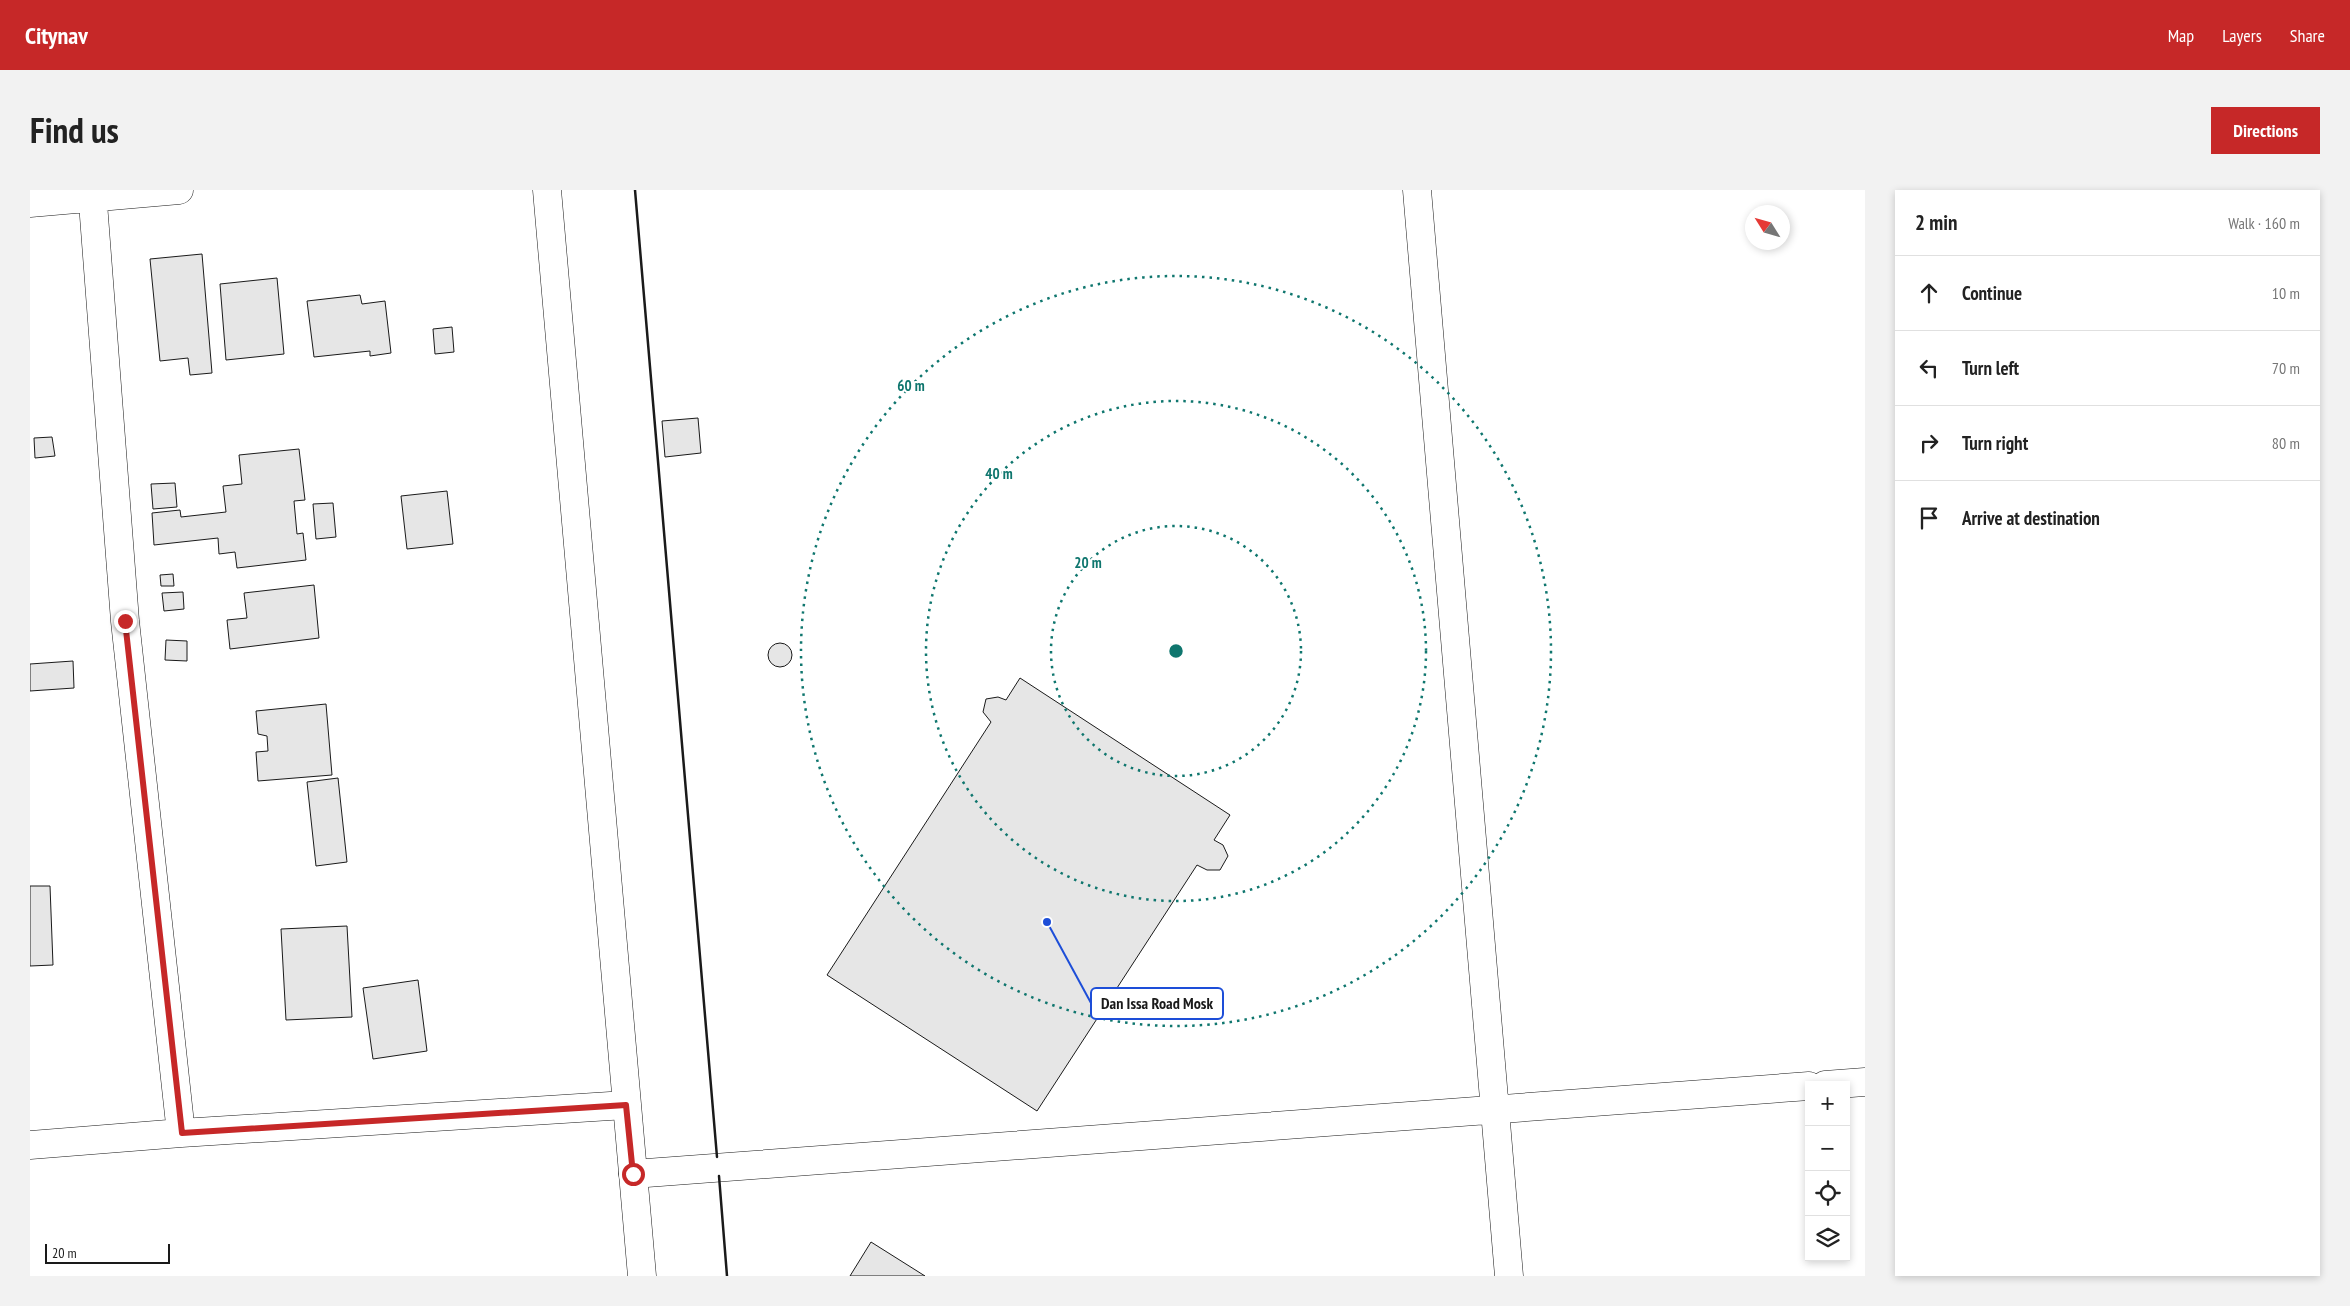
<!DOCTYPE html>
<html lang="en">
<head>
<meta charset="utf-8">
<style>
  :root { --surface:#fff; --page:#f2f2f2; --text:#222; --muted:#767676; --line:#e0e0e0; --accent:#c62828 }
  body { margin:0; font-family:"PT Sans Narrow",sans-serif; background:var(--page); color:var(--text) }
  .controls { position:absolute; right:15px; bottom:15px; display:grid; overflow:hidden; border-radius:0px; box-shadow:0 2px 8px #0003 }
  .controls button { width:45px; height:45px; display:grid; place-items:center; padding:0; border:0; border-bottom:1px solid var(--line); background:var(--surface); color:var(--text); font:25px sans-serif }
  .compass { position:absolute; left:1715px; top:15px; width:45px; height:45px; border-radius:50%; background:var(--surface); box-shadow:0 2px 8px #0003; rotate:307deg }
  .scale { position:absolute; left:15px; bottom:12px; width:125px; box-sizing:border-box; padding-left:5px; border:2px solid #1a1a1a; border-top:0; font-size:14px; line-height:18px; white-space:nowrap; color:#1a1a1a; -webkit-text-stroke:4px #fff; paint-order:stroke }
  .stop { position:absolute; width:15px; height:15px; margin:-11px; border:4px solid #c62828; border-radius:50%; background:#fff }
  .stop.end { background:#c62828; border-color:#fff; box-shadow:0 1px 5px #0008 }
  .list { margin:0; padding:0; list-style:none }
  h2 { display:flex; justify-content:space-between; align-items:center; height:65px; margin:0; padding:0 20px; font-size:21px }
  h2 small { font-size:16px; font-weight:400; color:var(--muted) }
  .list li { display:grid; grid-template-columns:32px 1fr auto; gap:15px; align-items:center; box-sizing:border-box; height:75px; padding:0 20px; border-top:1px solid var(--line) }
  .list b { display:block; font-size:19px; white-space:nowrap }
  .list em { font-size:16px; font-style:normal; color:var(--muted) }
  .icon { flex:none; width:28px; height:28px; fill:none; stroke:currentColor; stroke-width:2; stroke-linecap:round; stroke-linejoin:round }
  .map { position:relative; flex:none; width:1835px; height:1086px; overflow:hidden; border-radius:0px }
  header { display:flex; align-items:center; gap:30px; box-sizing:border-box; height:70px; padding:0 25px; background:var(--accent); color:#fff }
  header strong { font-size:24px }
  nav { display:flex; gap:28px; margin-inline-start:auto; font-size:18px }
  .intro { display:flex; align-items:center; justify-content:space-between; box-sizing:border-box; height:120px; padding:0 30px }
  h1 { margin:0; font-size:35px }
  .button { padding:12px 22px; border-radius:0px; background:var(--accent); color:#fff; font-size:18px; font-weight:700 }
  main { display:flex; gap:30px; padding:0 30px }
  aside { flex:1; background:var(--surface); border-radius:0px; box-shadow:0 2px 8px #0003 }
  .map>svg:first-child { display:block }
</style>
</head>
<body>
<header>
<strong>Citynav</strong>
<nav><a>Map</a><a>Layers</a><a>Share</a></nav>
</header>
<div class="intro"><h1>Find us</h1><a class="button">Directions</a></div>
<main>
<div class="map">
<svg width="1835" height="1086" viewBox="0 0 1835 1086">
  <rect width="100%" height="100%" fill="#fff"/>
  <path fill="#e6e6e6" stroke="#1a1a1a" d="M 172,64 L 182,183 L 160,185 L 158,168 L 130,171 L 120,69 Z
    M 247,88 L 254,164 L 196,170 L 190,94 Z
    M 330,105 L 332,114 L 355,111 L 361,163 L 340,166 L 340,161 L 284,167 L 277,111 Z
    M 422,137 L 424,162 L 405,164 L 403,139 Z
    M 668,228 L 671,263 L 635,267 L 632,231 Z
    M 22,247 L 25,266 L 5,268 L 4,248 Z
    M 269,259 L 275,310 L 264,311 L 267,344 L 273,343 L 276,370 L 207,378 L 205,362 L 189,364 L 188,348 L 124,355 L 122,323 L 150,320 L 151,327 L 196,322 L 193,296 L 212,294 L 209,265 Z
    M 145,293 L 147,317 L 123,319 L 121,294 Z
    M 417,301 L 423,354 L 377,359 L 371,306 Z
    M 303,313 L 306,347 L 286,349 L 283,314 Z
    M 143,384 L 144,396 L 131,396 L 130,385 Z
    M 284,395 L 289,448 L 200,459 L 197,430 L 217,428 L 214,403 Z
    M 153,402 L 154,419 L 134,421 L 132,403 Z
    M 136,450 L 157,451 L 157,471 L 135,470 Z
    M738 465a12 12 0 1 1 24 0a12 12 0 1 1-24 0Z
    M 43,471 L 44,498 L 0,501 L 0,474 Z
    M 990,488 L 1200,625 L 1184,650 L 1193,655 L 1198,666 L 1190,680 L 1177,680 L 1167,675 L 1007,921 L 797,785 L 961,532 L 953,522 L 956,509 L 968,507 L 976,510 Z
    M 296,514 L 302,585 L 228,591 L 226,562 L 238,561 L 237,546 L 228,544 L 226,521 Z
    M 308,588 L 317,672 L 286,676 L 277,592 Z
    M 0,696 L 20,696 L 23,775 L 0,776 Z
    M 317,736 L 322,827 L 256,830 L 251,739 Z
    M 388,790 L 397,861 L 343,869 L 333,798 Z
    M 841,1052 L 895,1086 L 820,1086 Z"/>
  <g fill="none" stroke-linecap="round" stroke-linejoin="round">
    <g stroke="#1a1a1a" stroke-width="29">
      <path id="minor" d="M 62,0 L 95,431 L 151,943
        M 1387,0 L 1479,1086
        M 0,13 L 149,0
        M 1795,895 L 1835,892
        M 0,955 L 151,943 L 596,915
        M 603,984 L 1779,896"/>
    </g>
    <g stroke="#1a1a1a" stroke-width="29">
      <path id="major" d="M 517,0 L 612,1086"/>
    </g>
    <use href="#minor" stroke="#fff" stroke-width="28"/>
    <use href="#major" stroke="#fff" stroke-width="28"/>
    <path stroke="#1a1a1a" stroke-width="2.5" d="M 605,0 L 687,967
      M 689,986 L 697,1086"/>
  </g>
  <g fill="none" stroke-linecap="round" stroke-linejoin="round">
    <path stroke="#c62828" stroke-width="6" d="M 95,431 L 152,943 L 596,915 L 603,984"/>
  </g>
  <g fill="none" stroke="#0f766e" stroke-width="2.5" stroke-dasharray="2.5 5">
    <circle cx="1146" cy="461" r="125"/>
    <circle cx="1146" cy="461" r="250"/>
    <circle cx="1146" cy="461" r="375"/>
  </g>
  <circle cx="1146" cy="461" r="8" fill="#0f766e" stroke="#fff" stroke-width="2.5"/>
  <g font-size="15" text-anchor="middle" font-weight="bold" fill="#0f766e" stroke="#fff" stroke-width="4" stroke-linejoin="round" paint-order="stroke">
    <text x="881" y="201">60 m</text>
    <text x="969" y="289">40 m</text>
    <text x="1058" y="378">20 m</text>
  </g>
  <path fill="none" stroke="#1d4ed8" stroke-width="2" d="M1017 732L1061 813"/>
  <circle fill="#1d4ed8" stroke="#fff" stroke-width="2" cx="1017" cy="732" r="5"/>
  <rect fill="#fff" stroke="#1d4ed8" stroke-width="2" x="1061" y="798" width="132" height="31" rx="5"/>
  <g font-size="16" text-anchor="middle" font-weight="bold" fill="#1a1a1a">
    <text x="1127" y="819">Dan Issa Road Mosk</text>
  </g>
</svg>
<div class="controls">
<button>+</button>
<button>−</button>
<button><svg class="icon" aria-label="locate" viewBox="0 0 24 24"><circle cx="12" cy="12" r="6"/><path d="M12 2v4M12 18v4M2 12h4M18 12h4"/></svg></button>
<button><svg class="icon" aria-label="layers" viewBox="0 0 24 24"><path d="M12 4l9 5-9 5-9-5zM3 14l9 5 9-5"/></svg></button>
</div>
<svg class="compass" viewBox="-18 -18 36 36"><path d="M0-13l5 13h-10z" fill="#e53935"/><path d="M0 13l5-13h-10z" fill="#767676"/></svg>
<div class="scale">20 m</div>
<div class="stop" style="left:603px;top:984px"></div>
<div class="stop end" style="left:95px;top:431px"></div>
</div>
<aside>
<h2>2 min<small>Walk · 160 m</small></h2>
<ul class="list">
<li><svg class="icon" aria-label="ahead" viewBox="0 0 24 24"><path d="M12 20V5M6 11l6-6 6 6"/></svg><div><b>Continue</b></div><em>10 m</em></li>
<li><svg class="icon" aria-label="left" viewBox="0 0 24 24"><path d="M17 20v-9H6M10 6l-5 5 5 5"/></svg><div><b>Turn left</b></div><em>70 m</em></li>
<li><svg class="icon" aria-label="right" viewBox="0 0 24 24"><path d="M7 20v-9h11M14 6l5 5-5 5"/></svg><div><b>Turn right</b></div><em>80 m</em></li>
<li><svg class="icon" aria-label="arrive" viewBox="0 0 24 24"><path d="M6 21V4h12l-3 4 3 4H6"/></svg><div><b>Arrive at destination</b></div></li>
</ul>
</aside>
</main>
</body>
</html>
